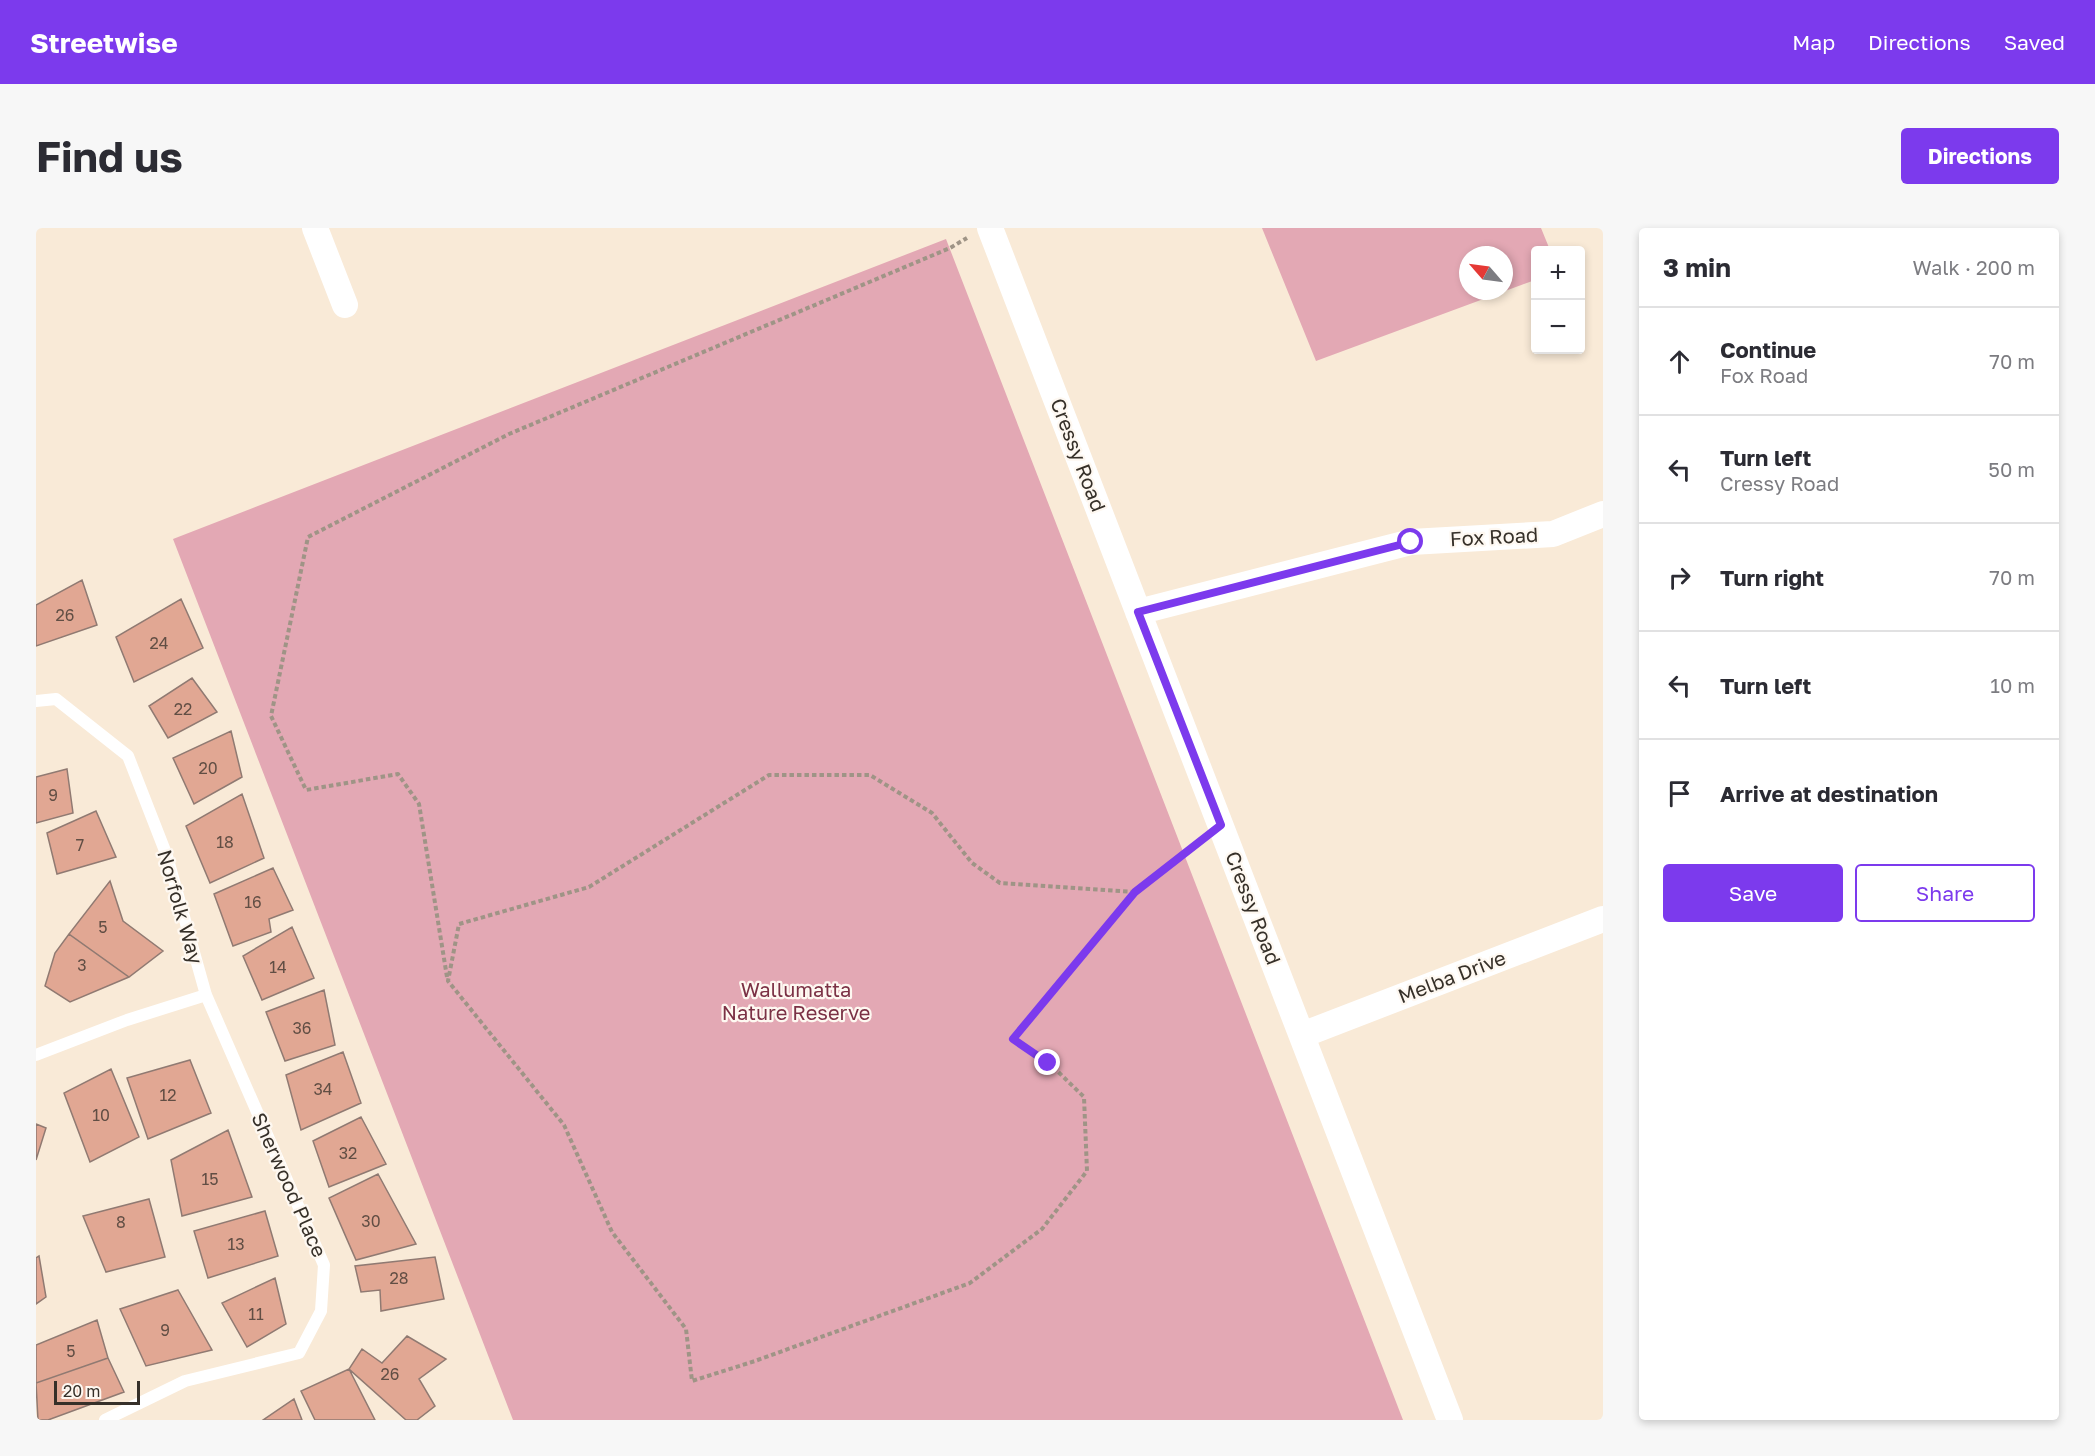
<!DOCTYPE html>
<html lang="en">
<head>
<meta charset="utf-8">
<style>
  :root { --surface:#fff; --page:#f7f7f7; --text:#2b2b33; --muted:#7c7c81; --line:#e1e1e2; --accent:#7c3aed }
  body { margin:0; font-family:"Golos Text",sans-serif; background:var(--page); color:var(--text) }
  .controls { position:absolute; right:18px; top:18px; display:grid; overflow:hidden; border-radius:6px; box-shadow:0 3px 9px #0003 }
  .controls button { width:54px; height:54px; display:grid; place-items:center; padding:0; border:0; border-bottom:2px solid var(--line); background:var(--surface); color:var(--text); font:30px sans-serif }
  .compass { position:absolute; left:1423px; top:18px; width:54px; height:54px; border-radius:50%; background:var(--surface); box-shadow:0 3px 9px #0003; rotate:298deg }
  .scale { position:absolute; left:18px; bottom:15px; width:86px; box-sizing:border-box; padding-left:6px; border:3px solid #363029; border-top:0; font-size:16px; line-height:21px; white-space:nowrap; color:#363029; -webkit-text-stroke:4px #fef8f1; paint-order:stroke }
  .stop { position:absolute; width:18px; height:18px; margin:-14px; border:4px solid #7c3aed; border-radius:50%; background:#fff }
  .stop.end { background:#7c3aed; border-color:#fff; box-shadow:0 2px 6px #0008 }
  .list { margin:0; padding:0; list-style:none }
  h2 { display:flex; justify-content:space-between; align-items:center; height:78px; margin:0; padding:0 24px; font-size:26px }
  h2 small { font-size:20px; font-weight:400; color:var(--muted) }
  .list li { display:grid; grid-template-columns:39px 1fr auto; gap:18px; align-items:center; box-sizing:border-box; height:108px; padding:0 24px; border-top:2px solid var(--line) }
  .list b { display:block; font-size:22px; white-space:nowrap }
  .list p { margin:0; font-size:20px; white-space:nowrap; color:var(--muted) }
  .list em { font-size:20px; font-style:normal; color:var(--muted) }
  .actions { display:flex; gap:12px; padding:18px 24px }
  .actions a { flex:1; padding:14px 0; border:2px solid var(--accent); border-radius:6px; text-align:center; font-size:21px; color:var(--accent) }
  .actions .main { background:var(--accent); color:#fff }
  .icon { flex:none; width:33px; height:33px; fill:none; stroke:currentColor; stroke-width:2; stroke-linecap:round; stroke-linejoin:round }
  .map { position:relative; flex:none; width:1567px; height:1192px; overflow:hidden; border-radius:6px }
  header { display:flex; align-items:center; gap:36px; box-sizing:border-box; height:84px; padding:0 30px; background:var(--accent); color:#fff }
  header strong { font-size:28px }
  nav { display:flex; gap:33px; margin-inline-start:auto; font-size:21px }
  .intro { display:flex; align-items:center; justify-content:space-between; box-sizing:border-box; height:144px; padding:0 36px }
  h1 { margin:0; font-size:42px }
  .button { padding:15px 27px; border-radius:6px; background:var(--accent); color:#fff; font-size:21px; font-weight:700 }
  main { display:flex; gap:36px; padding:0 36px }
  aside { flex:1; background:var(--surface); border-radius:6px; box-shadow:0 3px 9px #0003 }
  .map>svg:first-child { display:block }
</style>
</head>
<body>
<header>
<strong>Streetwise</strong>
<nav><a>Map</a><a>Directions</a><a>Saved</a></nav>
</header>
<div class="intro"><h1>Find us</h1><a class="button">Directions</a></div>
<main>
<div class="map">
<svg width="1567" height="1192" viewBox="0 0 1567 1192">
  <rect width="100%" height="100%" fill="#f9ead7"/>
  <path fill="#e3a8b4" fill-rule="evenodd" d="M 1226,0 L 1505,0 L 1514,22 L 1500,22 L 1499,52 L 1280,133 ZM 1432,27 L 1468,27 L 1468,63 L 1432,63 Z
    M 910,11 L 1367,1192 L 477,1192 L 137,311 Z"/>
  <path fill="#e1a793" stroke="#907a72" stroke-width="1.5" d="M 46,352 L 61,397 L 0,418 L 0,377 Z
    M 145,371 L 167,420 L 98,454 L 80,409 Z
    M 156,450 L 181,484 L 132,510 L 113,478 Z
    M 195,503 L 206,549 L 158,576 L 137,530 Z
    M 31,541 L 37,585 L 0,595 L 0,549 Z
    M 206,566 L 228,630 L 174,655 L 150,598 Z
    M 60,583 L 80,629 L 21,646 L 11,605 Z
    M 237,640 L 257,682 L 233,691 L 235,704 L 197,718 L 178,666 Z
    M 74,653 L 87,693 L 127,723 L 93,749 L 33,706 Z
    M 256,699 L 278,750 L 226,772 L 207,728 Z
    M 33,706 L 93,749 L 34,774 L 9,758 L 19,725 Z
    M 288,762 L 299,817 L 249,833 L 230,784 Z
    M 307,824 L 325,875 L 265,902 L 250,847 Z
    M 154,832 L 175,885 L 112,911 L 91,850 Z
    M 75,841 L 103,909 L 54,934 L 28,865 Z
    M 325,889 L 350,936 L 293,959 L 277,913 Z
    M 0,896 L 10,900 L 0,932 Z
    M 192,902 L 216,969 L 146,988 L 135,932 Z
    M 342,946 L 380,1016 L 320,1032 L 293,970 Z
    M 113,971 L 129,1029 L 70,1044 L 47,988 Z
    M 229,983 L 242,1028 L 172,1050 L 158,1003 Z
    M 3,1028 L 10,1069 L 0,1076 L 0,1030 Z
    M 399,1029 L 408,1071 L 345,1083 L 344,1062 L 325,1064 L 319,1038 Z
    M 239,1050 L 250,1096 L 211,1119 L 186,1075 Z
    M 142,1062 L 176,1122 L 110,1138 L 84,1081 Z
    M 61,1092 L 72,1130 L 0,1155 L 0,1117 Z
    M 371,1108 L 410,1131 L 383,1151 L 399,1178 L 381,1192 L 370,1192 L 313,1141 L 326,1121 L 346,1135 Z
    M 72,1130 L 88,1164 L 12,1192 L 2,1192 L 0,1155 Z
    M 313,1141 L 339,1192 L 279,1192 L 265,1163 Z
    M 258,1171 L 266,1192 L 227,1192 Z"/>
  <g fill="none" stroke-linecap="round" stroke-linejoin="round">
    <path stroke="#9f9486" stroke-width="4" stroke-dasharray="4.5 3" stroke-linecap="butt" d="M 1099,664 L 964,655 L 936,635 L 896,585 L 834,547 L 733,547 L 553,659 L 423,696 L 412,753 L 528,897 L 576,1004 L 650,1101 L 656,1153 L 719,1133 L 934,1055 L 1006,1001 L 1051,943 L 1048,869 L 1013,835 L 977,811 L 1099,664 L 1163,614
      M 411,749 L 383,576 L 362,546 L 270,562 L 235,488 L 272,309 L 473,206 L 914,20 L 931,10"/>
    <path stroke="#fff" stroke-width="12" d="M 0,473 L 20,471 L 92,528 L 131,628 L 170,767 L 288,1037 L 285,1083 L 263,1125 L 149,1153 L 69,1192
      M 0,827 L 91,792 L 170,767"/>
    <path stroke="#fff" stroke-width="26" d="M 279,0 L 309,77
      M 954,0 L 1414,1192
      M 1102,384 L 1375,314 L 1517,306 L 1567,286
      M 1266,807 L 1567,691"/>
  </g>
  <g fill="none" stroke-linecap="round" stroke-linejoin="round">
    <path stroke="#7c3aed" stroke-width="8" d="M 1012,835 L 977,811 L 1099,664 L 1185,597 L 1102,384 L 1375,314"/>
  </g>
  <g text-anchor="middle" stroke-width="4.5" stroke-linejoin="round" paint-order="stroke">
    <g font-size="16" fill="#614e44">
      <text x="29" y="393">26</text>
      <text x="123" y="421">24</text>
      <text x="147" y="487">22</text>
      <text x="172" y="546">20</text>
      <text x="17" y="573">9</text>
      <text x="189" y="620">18</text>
      <text x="44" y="623">7</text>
      <text x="217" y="680">16</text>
      <text x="67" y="705">5</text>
      <text x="46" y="743">3</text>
      <text x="242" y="745">14</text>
      <text x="266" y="806">36</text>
      <text x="287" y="867">34</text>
      <text x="132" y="873">12</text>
      <text x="65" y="893">10</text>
      <text x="312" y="931">32</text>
      <text x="174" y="957">15</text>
      <text x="335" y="999">30</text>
      <text x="85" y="1000">8</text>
      <text x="200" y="1022">13</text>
      <text x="363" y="1056">28</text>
      <text x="220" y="1092">11</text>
      <text x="129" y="1108">9</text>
      <text x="35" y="1129">5</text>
      <text x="354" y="1152">26</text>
    </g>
    <g font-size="20" fill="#363029" stroke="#fef8f1">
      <text transform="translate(1042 227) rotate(69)" y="7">Cressy Road</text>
      <text transform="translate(1458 309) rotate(-3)" y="7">Fox Road</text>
      <text transform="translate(144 679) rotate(74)" y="7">Norfolk Way</text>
      <text transform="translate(1217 680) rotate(69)" y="7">Cressy Road</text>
      <text transform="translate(1416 749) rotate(-21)" y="7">Melba Drive</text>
      <text transform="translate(253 957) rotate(66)" y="7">Sherwood Place</text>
    </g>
    <g font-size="20" fill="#7b3145" stroke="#fef8f1">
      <text x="760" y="769">Wallumatta<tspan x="760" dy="23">Nature Reserve</tspan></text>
    </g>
  </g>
</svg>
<div class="controls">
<button>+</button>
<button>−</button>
</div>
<svg class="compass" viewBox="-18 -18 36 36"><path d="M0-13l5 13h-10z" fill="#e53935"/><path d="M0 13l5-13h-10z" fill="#7c7c81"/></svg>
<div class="scale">20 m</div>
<div class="stop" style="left:1375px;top:314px"></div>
<div class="stop end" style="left:1012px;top:835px"></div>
</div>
<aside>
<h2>3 min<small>Walk · 200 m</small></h2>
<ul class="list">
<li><svg class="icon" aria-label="ahead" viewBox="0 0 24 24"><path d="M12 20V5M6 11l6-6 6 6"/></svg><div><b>Continue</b><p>Fox Road</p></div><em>70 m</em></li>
<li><svg class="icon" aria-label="left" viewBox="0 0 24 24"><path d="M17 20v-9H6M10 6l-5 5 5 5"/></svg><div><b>Turn left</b><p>Cressy Road</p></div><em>50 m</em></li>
<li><svg class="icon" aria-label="right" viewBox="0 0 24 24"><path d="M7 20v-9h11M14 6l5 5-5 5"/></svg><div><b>Turn right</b></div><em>70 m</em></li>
<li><svg class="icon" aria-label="left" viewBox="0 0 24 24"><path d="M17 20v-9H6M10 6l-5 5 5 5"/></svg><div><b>Turn left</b></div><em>10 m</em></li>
<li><svg class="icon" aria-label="arrive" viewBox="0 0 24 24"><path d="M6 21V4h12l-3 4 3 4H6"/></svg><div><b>Arrive at destination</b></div></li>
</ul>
<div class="actions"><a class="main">Save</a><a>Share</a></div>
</aside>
</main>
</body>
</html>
